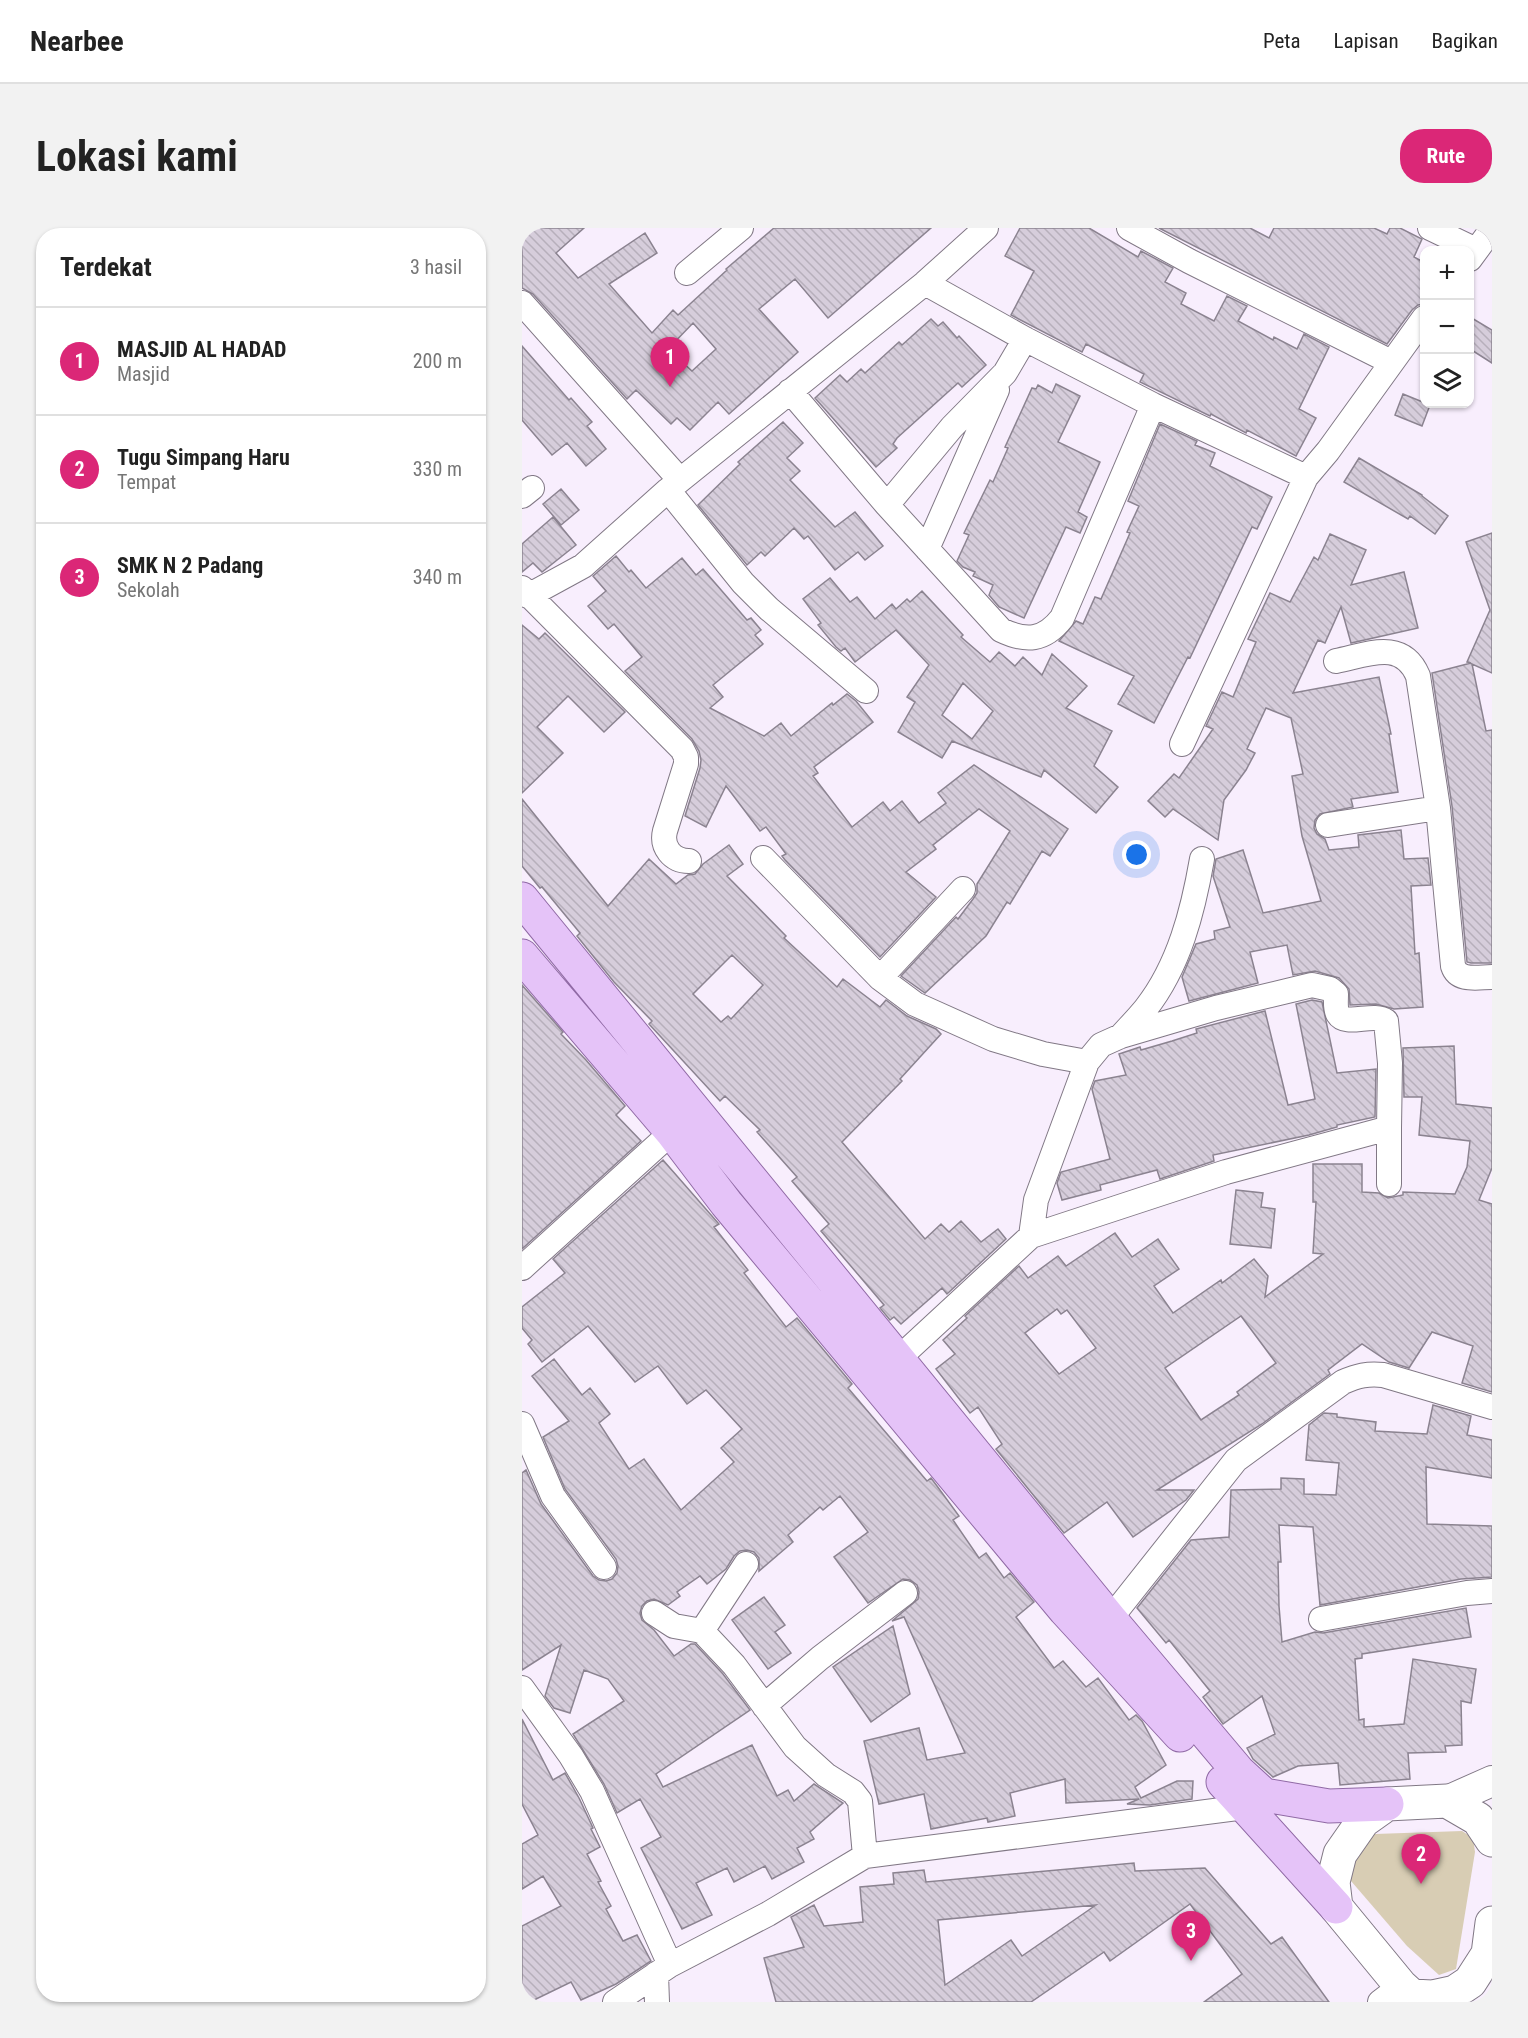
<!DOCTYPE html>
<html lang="id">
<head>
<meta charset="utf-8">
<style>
  :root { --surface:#fff; --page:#f2f2f2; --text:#222; --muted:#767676; --line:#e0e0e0; --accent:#db2777 }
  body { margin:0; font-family:"Roboto Condensed",sans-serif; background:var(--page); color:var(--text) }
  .controls { position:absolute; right:18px; top:18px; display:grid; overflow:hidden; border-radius:12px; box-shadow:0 2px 4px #0004 }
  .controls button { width:54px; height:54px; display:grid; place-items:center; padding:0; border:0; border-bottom:2px solid var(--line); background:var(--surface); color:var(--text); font:30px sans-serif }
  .you { position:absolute; left:615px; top:627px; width:21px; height:21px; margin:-15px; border:4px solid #fff; border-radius:50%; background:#1a73e8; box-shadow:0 0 0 9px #1a73e833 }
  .badge { display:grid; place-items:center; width:39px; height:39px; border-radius:50%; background:var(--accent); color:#fff; font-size:20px; font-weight:700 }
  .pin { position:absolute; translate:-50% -50px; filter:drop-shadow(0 2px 3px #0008) }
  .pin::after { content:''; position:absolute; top:32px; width:21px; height:18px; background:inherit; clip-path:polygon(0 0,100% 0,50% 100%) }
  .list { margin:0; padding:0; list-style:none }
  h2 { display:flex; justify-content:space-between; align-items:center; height:78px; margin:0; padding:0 24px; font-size:26px }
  h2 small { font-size:20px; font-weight:400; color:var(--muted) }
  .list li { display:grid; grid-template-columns:39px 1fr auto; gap:18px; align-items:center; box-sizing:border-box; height:108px; padding:0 24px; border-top:2px solid var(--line) }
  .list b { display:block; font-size:22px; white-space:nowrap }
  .list p { margin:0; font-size:20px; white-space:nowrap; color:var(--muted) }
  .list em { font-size:20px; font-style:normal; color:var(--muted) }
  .icon { flex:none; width:33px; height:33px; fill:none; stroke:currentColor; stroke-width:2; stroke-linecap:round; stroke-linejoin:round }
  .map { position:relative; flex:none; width:970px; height:1774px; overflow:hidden; border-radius:24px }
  header { display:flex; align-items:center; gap:36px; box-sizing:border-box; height:84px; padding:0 30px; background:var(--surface); border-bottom:2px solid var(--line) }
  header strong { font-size:28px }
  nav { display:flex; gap:33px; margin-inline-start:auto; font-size:21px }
  .intro { display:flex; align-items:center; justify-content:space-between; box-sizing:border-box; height:144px; padding:0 36px }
  h1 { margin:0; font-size:42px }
  .button { padding:15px 27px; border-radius:24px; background:var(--accent); color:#fff; font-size:21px; font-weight:700 }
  main { display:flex; gap:36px; padding:0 36px }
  aside { flex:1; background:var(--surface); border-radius:24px; box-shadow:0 2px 4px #0004 }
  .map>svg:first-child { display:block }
</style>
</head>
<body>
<header>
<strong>Nearbee</strong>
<nav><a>Peta</a><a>Lapisan</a><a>Bagikan</a></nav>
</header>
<div class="intro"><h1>Lokasi kami</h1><a class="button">Rute</a></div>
<main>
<aside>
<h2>Terdekat<small>3 hasil</small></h2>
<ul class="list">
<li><span class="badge">1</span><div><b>MASJID AL HADAD</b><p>Masjid</p></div><em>200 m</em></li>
<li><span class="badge">2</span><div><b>Tugu Simpang Haru</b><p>Tempat</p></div><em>330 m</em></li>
<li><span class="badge">3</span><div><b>SMK N 2 Padang</b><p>Sekolah</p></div><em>340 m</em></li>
</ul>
</aside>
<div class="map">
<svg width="970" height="1774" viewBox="0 0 970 1774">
  <defs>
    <pattern id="building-back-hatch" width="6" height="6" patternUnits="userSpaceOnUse" patternTransform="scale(1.5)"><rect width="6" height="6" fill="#d6cddb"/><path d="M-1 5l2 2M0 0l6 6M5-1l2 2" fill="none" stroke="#b7afbb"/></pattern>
  </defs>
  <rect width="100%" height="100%" fill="#f8eefd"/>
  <path fill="#d8cdb4" d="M 940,1603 L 951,1610 L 953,1624 L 934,1741 L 917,1747 L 885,1718 L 829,1653 L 827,1634 L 844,1609 L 853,1606 Z"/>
  <path fill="url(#building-back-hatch)" stroke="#8b8390" stroke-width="1.5" fill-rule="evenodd" d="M 0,0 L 62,0 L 34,25 L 56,50 L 123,5 L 135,25 L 87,56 L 130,105 L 151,82 L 156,87 L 205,42 L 204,41 L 252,0 L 409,0 L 306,90 L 273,51 L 237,81 L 276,124 L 207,186 L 196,174 L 168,202 L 155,190 L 149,196 L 114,162 L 105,171 L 11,66 L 0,60 ZM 171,95 L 194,121 L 170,143 L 146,121 Z
    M 498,0 L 567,0 L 616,29 L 619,23 L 651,40 L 643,54 L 664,65 L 659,76 L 692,93 L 705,68 L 725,78 L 716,93 L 751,112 L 752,109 L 775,121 L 782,106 L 807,119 L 777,181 L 794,190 L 774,228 L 725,202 L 724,205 L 689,186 L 688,188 L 618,154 L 622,146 L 564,116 L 560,124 L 489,87 L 512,43 L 483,28 Z
    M 637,0 L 728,0 L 747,10 L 752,0 L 852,0 L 865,6 L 868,0 L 878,0 L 900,11 L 892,29 L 903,35 L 903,76 L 896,77 L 890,82 L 865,116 Z
    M 948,89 L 970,102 L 970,135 L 948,121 Z
    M 409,91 L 416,98 L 421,94 L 435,110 L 437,108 L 464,137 L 440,159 L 436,155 L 375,210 L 371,216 L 375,220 L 354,239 L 293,170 L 318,147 L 325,154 L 339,141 L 343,145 L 377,114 L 380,117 Z
    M 0,118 L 47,172 L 49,170 L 70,194 L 65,198 L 84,221 L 64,238 L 45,215 L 30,227 L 0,192 Z
    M 534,156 L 558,168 L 536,214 L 578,234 L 556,284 L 565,289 L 558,305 L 544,299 L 502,390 L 477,379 L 467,367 L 471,357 L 451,348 L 453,344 L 441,339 L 435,333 L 447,307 L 442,305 L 468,252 L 471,254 L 486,220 L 483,219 L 510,160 L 514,161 L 516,157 L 530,165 Z
    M 881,166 L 908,177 L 900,198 L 873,187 Z
    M 261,194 L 281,215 L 265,230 L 278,243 L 268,252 L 313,299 L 333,284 L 361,318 L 343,332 L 336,324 L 313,342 L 286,308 L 282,311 L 272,300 L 243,328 L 239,324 L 225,337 L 176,277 L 218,236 L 216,234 Z
    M 638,196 L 675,213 L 673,217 L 693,225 L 688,238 L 750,269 L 735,301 L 730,299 L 668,430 L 666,429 L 632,495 L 596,476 L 612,448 L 537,413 L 554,393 L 561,396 L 573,369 L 579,371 L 608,305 L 605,304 L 617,278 L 606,273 Z
    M 837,230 L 900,267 L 900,268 L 926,288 L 913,306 L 888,288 L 886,291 L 822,254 Z
    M 39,261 L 57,282 L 39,297 L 21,276 Z
    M 31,289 L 54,317 L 20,344 L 11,335 L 0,344 L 0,316 Z
    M 970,305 L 970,445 L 950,436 L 964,503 L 970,502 L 970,735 L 949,735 L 945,734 L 930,578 L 910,445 L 949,435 L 945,434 L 968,382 L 944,314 Z
    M 808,306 L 844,322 L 829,357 L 882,344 L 896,400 L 829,415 L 819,379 L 803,415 L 796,412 L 771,465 L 857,449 L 869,506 L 867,506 L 876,564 L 829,571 L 831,579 L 798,586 L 793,592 L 792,600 L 795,606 L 803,611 L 807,622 L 837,619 L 836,607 L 879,602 L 882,631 L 906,630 L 909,657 L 889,658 L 893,726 L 897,725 L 901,779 L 872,781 L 854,776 L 828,777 L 827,761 L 817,750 L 793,743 L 771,747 L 765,717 L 728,724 L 736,755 L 667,773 L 660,749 L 674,716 L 693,711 L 692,703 L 708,699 L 691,648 L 694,631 L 721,622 L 741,685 L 799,673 L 780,608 L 770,548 L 781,546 L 769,490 L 744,480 L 725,521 L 733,525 L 724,542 L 702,572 L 696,612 L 651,581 L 643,589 L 626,573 L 652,546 L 657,550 L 691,501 L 684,498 L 700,464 L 711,469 L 734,414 L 726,411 L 748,365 L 768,374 L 792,329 L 796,332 Z
    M 94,328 L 107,344 L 109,342 L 124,360 L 160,330 L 174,347 L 181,341 L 225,392 L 229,390 L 239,402 L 233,407 L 241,416 L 191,457 L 201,469 L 188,480 L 242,508 L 259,495 L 269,508 L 310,475 L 311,477 L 325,466 L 334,473 L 351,494 L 292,539 L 296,545 L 291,548 L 330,599 L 361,574 L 368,583 L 380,573 L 397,595 L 424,575 L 416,565 L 452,537 L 546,601 L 528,628 L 520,623 L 488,676 L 485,674 L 464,708 L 403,765 L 379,748 L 434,689 L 436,691 L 451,671 L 455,665 L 455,656 L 488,603 L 457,581 L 411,617 L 414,621 L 384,644 L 414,669 L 358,729 L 263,632 L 260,628 L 264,626 L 244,599 L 238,603 L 204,558 L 184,599 L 163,588 L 178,540 L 179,532 L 177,523 L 170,511 L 103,443 L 120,429 L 92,396 L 86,401 L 66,378 L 84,363 L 71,348 Z
    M 308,350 L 328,374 L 335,369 L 353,391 L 370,376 L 374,381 L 385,371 L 388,374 L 400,363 L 441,407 L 439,409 L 468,434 L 477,424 L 493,438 L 501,429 L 520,447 L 530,426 L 565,458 L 544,480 L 590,503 L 572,538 L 596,559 L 574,585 L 522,542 L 519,549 L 430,513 L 420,530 L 376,504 L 393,474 L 385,469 L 407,437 L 374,402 L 333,434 L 323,420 L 319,423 L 314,419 L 296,397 L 299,395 L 281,371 ZM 441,455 L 471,483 L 450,511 L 420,487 Z
    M 0,397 L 17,411 L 23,405 L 103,484 L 82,504 L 46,468 L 15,499 L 41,525 L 0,565 Z
    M 0,571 L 86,678 L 127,631 L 154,656 L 166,647 L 173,646 L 181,636 L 207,617 L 221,636 L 205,648 L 264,708 L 262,710 L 315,759 L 321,751 L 358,779 L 364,772 L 385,788 L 414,801 L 419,806 L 378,851 L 380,853 L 320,914 L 403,1011 L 419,996 L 427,1004 L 439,993 L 459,1014 L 476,1001 L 484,1011 L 425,1066 L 420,1060 L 379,1096 L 372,1089 L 368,1092 L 358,1080 L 362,1077 L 299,1003 L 307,996 L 270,953 L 275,949 L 235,904 L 238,902 L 203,868 L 198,873 L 127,796 L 130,793 L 92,754 L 55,708 L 58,705 L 20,659 L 18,660 L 0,638 ZM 210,727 L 241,757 L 209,791 L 206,788 L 199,794 L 171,766 Z
    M 0,757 L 41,804 L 39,806 L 64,832 L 103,878 L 94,887 L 119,913 L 0,1021 Z
    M 790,772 L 800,774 L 815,845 L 854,841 L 853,889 L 815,897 L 815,899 L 787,907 L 691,927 L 692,933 L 638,951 L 635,942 L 578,957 L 579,962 L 540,972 L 535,955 L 539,944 L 588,931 L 570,861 L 573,853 L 604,847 L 597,826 L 618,819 L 619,822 L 650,813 L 675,805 L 674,801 L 743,783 L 766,877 L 793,871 L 774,776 Z
    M 932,818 L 934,876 L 970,880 L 970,940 L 957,972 L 970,976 L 970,1164 L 940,1155 L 951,1118 L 910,1104 L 887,1140 L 867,1134 L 840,1116 L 806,1142 L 808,1146 L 740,1196 L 635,1262 L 672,1262 L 664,1272 L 611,1309 L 585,1274 L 542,1305 L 474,1221 L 480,1216 L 456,1179 L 448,1185 L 414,1141 L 433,1126 L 421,1112 L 445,1090 L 443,1088 L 497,1038 L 506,1050 L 536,1028 L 544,1038 L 593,1005 L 610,1029 L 636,1011 L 657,1041 L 632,1058 L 651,1085 L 699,1052 L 700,1055 L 732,1031 L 746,1048 L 743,1069 L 801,1026 L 791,1025 L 794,974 L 791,974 L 791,936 L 840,936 L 840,964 L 857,965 L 866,970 L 881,967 L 881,964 L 933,966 L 945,939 L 948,913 L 897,907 L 900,869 L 882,869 L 881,820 ZM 535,1081 L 539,1086 L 545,1082 L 574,1120 L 537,1146 L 503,1105 ZM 719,1088 L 754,1135 L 715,1164 L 717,1167 L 679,1192 L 643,1140 Z
    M 141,932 L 197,996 L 192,999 L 226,1042 L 222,1045 L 264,1099 L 275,1090 L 330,1156 L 326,1160 L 405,1253 L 409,1250 L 415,1258 L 437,1288 L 431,1292 L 457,1330 L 464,1325 L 482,1350 L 488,1345 L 512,1374 L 494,1389 L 532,1440 L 541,1433 L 564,1459 L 576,1450 L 607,1492 L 614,1487 L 620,1493 L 644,1537 L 613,1559 L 619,1570 L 655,1553 L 671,1553 L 670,1571 L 628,1577 L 605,1576 L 617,1571 L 544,1575 L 543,1551 L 488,1565 L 493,1588 L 466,1594 L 465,1590 L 409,1601 L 402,1566 L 357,1576 L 342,1513 L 397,1500 L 405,1532 L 443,1525 L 382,1389 L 370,1393 L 396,1371 L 397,1364 L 395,1357 L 388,1352 L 381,1351 L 346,1375 L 312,1329 L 346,1304 L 318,1268 L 301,1282 L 298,1279 L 266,1307 L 271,1314 L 237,1343 L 237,1330 L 232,1324 L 225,1322 L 218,1323 L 212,1328 L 204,1341 L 185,1356 L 178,1348 L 155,1364 L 158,1368 L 146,1377 L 132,1371 L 125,1373 L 120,1378 L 118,1385 L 120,1392 L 132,1402 L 152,1428 L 169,1416 L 173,1416 L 201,1446 L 228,1482 L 134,1546 L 141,1559 L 230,1517 L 255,1568 L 266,1562 L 272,1573 L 292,1556 L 321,1575 L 288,1604 L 292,1611 L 275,1620 L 282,1634 L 250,1651 L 243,1638 L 212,1654 L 205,1640 L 174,1655 L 190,1687 L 160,1701 L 119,1620 L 139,1609 L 118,1571 L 95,1585 L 82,1556 L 51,1506 L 102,1473 L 86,1451 L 62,1442 L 48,1485 L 32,1480 L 23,1468 L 39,1417 L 0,1442 L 0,1245 L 4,1242 L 19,1276 L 71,1348 L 77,1352 L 84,1353 L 90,1351 L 95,1345 L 96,1338 L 94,1331 L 43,1261 L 21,1209 L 47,1193 L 10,1148 L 32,1131 L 60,1167 L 68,1160 L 88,1186 L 77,1195 L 107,1241 L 122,1231 L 159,1282 L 212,1234 L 199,1220 L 220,1201 L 184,1162 L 165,1176 L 136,1138 L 113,1154 L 66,1098 L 20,1134 L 6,1116 L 10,1112 L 0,1100 L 0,1079 L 43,1045 L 31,1031 Z
    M 714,962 L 741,965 L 739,979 L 753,981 L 749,1020 L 708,1016 Z
    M 911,1177 L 949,1188 L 945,1207 L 970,1212 L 970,1250 L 904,1239 L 905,1296 L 970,1298 L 970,1349 L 939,1351 L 798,1377 L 791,1299 L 757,1297 L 759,1334 L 756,1334 L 757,1378 L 760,1414 L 793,1404 L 801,1405 L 944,1380 L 949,1409 L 840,1426 L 840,1430 L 833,1431 L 837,1492 L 842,1491 L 842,1499 L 882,1496 L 891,1431 L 954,1441 L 949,1475 L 939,1473 L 940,1517 L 923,1518 L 924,1524 L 886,1525 L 888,1551 L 818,1557 L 816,1535 L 776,1538 L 751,1549 L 731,1531 L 725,1520 L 753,1506 L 740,1468 L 701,1496 L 681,1469 L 688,1463 L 647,1412 L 644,1415 L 615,1380 L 669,1312 L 707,1309 L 709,1262 L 759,1261 L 759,1250 L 782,1251 L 782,1266 L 814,1267 L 817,1235 L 784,1232 L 787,1197 L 802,1185 L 815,1186 L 815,1189 L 854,1194 L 853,1203 L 905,1206 Z
    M 242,1369 L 263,1397 L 253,1404 L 269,1425 L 246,1441 L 210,1392 Z
    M 371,1398 L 388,1466 L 349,1494 L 311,1439 Z
    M 0,1491 L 31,1552 L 43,1545 L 57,1570 L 71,1600 L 69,1601 L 78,1619 L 65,1626 L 79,1653 L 76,1654 L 89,1678 L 84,1681 L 101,1713 L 115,1707 L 129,1733 L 94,1756 L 59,1772 L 49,1754 L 8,1774 L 0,1774 L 0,1698 L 39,1678 L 21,1648 L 0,1661 L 0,1616 L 16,1607 L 0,1576 Z
    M 612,1635 L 613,1643 L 683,1640 L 749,1716 L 760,1709 L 807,1774 L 682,1774 L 720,1746 L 668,1676 L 588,1733 L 582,1724 L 509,1774 L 254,1774 L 242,1730 L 282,1719 L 269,1689 L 292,1677 L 302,1698 L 341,1694 L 338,1659 L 372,1656 L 371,1645 L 402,1642 L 404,1654 ZM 574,1677 L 500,1728 L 489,1712 L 423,1757 L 416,1692 Z"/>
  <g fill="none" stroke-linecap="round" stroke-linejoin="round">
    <g stroke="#817885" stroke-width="26">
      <path id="minor" d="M 607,0 L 667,33 L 869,134
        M 908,0 L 954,22
        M 948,31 L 970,1
        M 165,45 L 219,0
        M 403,55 L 503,111 L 631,177 L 784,249
        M 0,75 L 158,252
        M 503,111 L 483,145 L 430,199 L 365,277 L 479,402 C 504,414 522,413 540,390 L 631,177
        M 268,163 L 365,277
        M 146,262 L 221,355 L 247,381 L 344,463
        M 0,268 L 10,260
        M 405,321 L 475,162
        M 0,360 L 160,521 L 164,529 L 164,536 L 143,603 C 139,619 150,633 167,633
        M 6,368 L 61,338 L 146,262 L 403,55 L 464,0
        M 814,433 C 845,427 880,410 896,448 L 916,580 L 931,738 C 936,754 956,749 970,749
        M 660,516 L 784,249 L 806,223 L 902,90
        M 806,597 L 916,580
        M 241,630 L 358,750 L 393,776 L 471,811 L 521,826 L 565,834
        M 358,750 L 441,661
        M 599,808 C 607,799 616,790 624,780 C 657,738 671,683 680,631
        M 867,956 L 867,900
        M 0,1040 L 150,904
        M 377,1130 L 509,1008 L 704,944 L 867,900 L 868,835 L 864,793 C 851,784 824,799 816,786 C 813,781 814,772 814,766 L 808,761 L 790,757 L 694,780 L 599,808 L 579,817 L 565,834 L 514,972 L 509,1008
        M 0,1196 L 31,1268 L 82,1339
        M 132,1385 L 152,1398 L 180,1403 L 212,1437 L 273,1519 L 304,1547 L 331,1564 L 338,1573 L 343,1628
        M 588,1391 L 714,1232 L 821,1154 C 835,1148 846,1145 861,1147 L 970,1179
        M 799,1391 L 945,1365 L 970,1363
        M 180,1403 L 224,1336
        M 0,1460 L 49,1528 L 70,1563 L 148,1737
        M 242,1478 L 298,1430 L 383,1365
        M 134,1746 L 135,1774
        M 93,1774 L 148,1737 L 246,1686 L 343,1628 L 723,1579 L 733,1572
        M 858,1774 L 879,1758"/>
    </g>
    <g stroke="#817885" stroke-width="32">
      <path id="tertiary" d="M 925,1573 L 970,1553"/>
    </g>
    <g stroke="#817885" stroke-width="35">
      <path id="secondary" d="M 970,1612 L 956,1591 L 925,1573 L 865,1576 L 841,1593 L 818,1626 L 811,1654 L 814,1679 L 879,1758 L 890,1768 L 910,1769 L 933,1764 L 948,1754 L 966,1726 L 970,1695"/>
    </g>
    <g stroke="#906aa5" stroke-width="35">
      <path id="primary" d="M 0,671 L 588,1391 L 716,1543 L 742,1567 L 807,1578 L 865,1576
        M 0,728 L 150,904 L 204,975 L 543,1382 L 658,1507
        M 701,1554 L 814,1679"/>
    </g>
    <use href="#minor" stroke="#fff" stroke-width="24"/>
    <use href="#tertiary" stroke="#fff" stroke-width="30"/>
    <use href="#secondary" stroke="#fff" stroke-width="33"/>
    <use href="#primary" stroke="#e5c3f8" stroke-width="33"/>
  </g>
</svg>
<div class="controls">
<button>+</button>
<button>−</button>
<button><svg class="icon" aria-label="layers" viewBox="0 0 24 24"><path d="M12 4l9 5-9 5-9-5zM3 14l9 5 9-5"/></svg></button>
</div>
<div class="you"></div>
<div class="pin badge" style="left:148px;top:159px">1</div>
<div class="pin badge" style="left:899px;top:1656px">2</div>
<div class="pin badge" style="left:669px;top:1733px">3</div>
</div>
</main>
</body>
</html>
